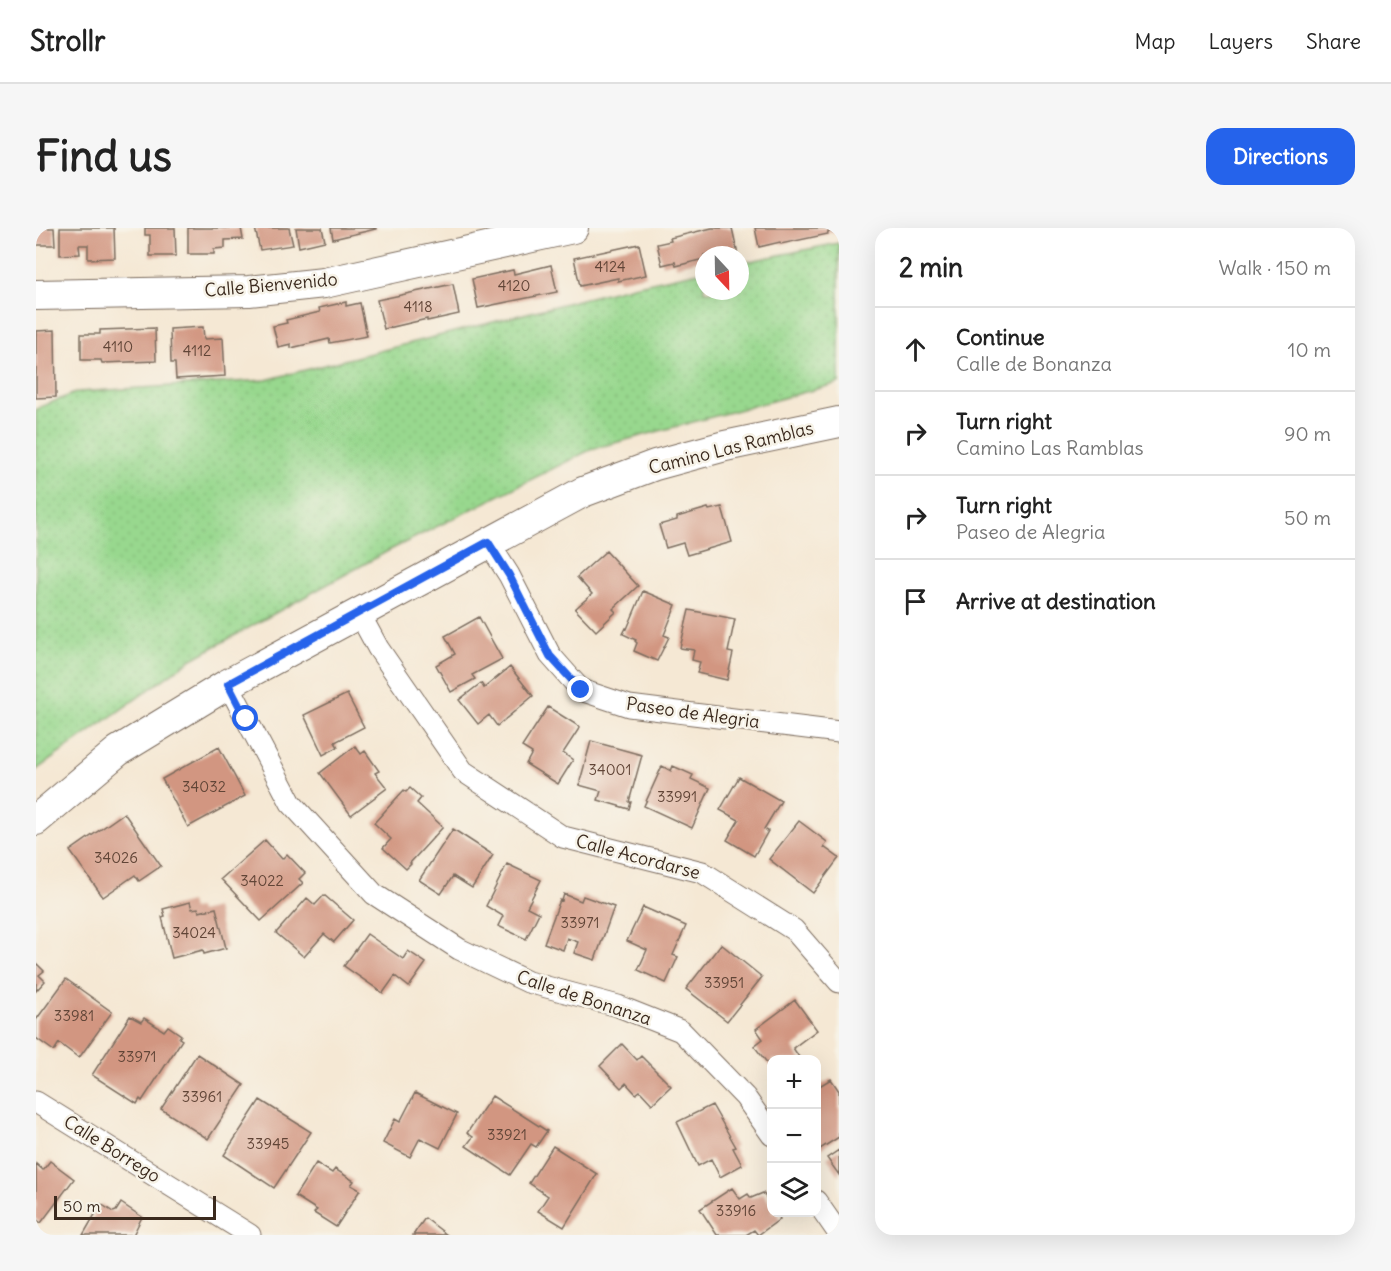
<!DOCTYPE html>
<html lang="en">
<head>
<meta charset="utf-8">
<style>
  :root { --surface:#fff; --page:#f6f6f6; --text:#222; --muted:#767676; --line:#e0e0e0; --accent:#2563eb }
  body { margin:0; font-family:Delius,sans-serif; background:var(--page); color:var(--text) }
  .controls { position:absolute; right:18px; bottom:18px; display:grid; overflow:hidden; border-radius:12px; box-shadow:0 6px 24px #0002 }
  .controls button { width:54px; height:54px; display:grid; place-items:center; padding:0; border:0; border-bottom:2px solid var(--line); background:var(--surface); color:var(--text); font:30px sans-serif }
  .compass { position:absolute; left:659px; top:18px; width:54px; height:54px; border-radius:50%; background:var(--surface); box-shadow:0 6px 24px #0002; rotate:158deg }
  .scale { position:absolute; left:18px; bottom:15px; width:162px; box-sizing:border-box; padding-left:6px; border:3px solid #3b2a1e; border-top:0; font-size:16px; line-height:21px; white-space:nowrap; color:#3b2a1e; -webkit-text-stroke:4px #f7f3e8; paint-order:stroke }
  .stop { position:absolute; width:18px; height:18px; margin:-14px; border:4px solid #2563eb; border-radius:50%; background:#fff }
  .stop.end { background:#2563eb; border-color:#fff; box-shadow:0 2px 6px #0008 }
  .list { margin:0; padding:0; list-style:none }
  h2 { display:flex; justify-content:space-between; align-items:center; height:78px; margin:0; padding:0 24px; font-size:26px }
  h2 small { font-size:20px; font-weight:400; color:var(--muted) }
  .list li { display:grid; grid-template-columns:39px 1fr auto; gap:18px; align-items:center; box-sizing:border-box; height:84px; padding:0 24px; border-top:2px solid var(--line) }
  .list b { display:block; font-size:22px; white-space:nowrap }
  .list p { margin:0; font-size:20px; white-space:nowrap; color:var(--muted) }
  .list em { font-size:20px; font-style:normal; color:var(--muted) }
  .icon { flex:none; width:33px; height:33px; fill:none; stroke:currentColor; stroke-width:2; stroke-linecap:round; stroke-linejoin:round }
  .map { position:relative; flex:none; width:803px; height:1007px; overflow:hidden; border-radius:18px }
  header { display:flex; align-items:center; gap:36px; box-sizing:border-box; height:84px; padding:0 30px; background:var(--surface); border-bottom:2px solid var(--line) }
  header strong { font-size:28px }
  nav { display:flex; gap:33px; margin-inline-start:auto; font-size:21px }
  .intro { display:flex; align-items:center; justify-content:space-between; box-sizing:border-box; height:144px; padding:0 36px }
  h1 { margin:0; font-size:42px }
  .button { padding:15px 27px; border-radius:18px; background:var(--accent); color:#fff; font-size:21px; font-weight:700 }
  main { display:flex; gap:36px; padding:0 36px }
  aside { flex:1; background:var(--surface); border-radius:18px; box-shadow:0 6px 24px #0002 }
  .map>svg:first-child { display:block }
</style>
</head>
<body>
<header>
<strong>Strollr</strong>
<nav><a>Map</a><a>Layers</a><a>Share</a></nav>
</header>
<div class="intro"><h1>Find us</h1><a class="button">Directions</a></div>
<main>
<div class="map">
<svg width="803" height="1007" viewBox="0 0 803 1007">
  <defs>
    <pattern id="grass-dots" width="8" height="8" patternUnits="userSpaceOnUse" patternTransform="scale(1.5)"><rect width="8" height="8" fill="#98d88e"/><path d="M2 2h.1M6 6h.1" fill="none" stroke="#84ba7a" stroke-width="1.8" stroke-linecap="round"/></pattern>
  </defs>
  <rect width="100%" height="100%" fill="#f7f3e8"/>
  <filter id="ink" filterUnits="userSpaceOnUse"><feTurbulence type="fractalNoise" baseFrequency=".0167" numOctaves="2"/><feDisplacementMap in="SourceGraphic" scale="12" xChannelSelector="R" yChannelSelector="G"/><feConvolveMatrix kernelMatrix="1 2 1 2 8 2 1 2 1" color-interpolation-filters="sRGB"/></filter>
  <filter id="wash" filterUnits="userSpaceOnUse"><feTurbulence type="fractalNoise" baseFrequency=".008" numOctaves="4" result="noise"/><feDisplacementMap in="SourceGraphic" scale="24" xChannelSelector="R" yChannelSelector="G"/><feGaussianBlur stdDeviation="1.35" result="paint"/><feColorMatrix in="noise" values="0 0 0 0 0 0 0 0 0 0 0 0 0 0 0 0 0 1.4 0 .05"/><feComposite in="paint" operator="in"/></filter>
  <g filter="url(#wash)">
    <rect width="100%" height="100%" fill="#f5e8d4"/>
    <path fill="url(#grass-dots)" stroke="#6a8156" stroke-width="1.5" d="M 803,15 L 803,155 L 556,221 L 352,323 L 156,431 L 0,542 L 0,182 L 4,179 L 42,164 L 230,152 L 597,58 L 668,43 L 668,63 L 704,63 L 704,35 Z"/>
    <g id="blocks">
      <path fill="#d29681" d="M 0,0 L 18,0 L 19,17 L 0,17 Z
        M 24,0 L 78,0 L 79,30 L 52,31 L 52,17 L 43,17 L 44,26 L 24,27 Z
        M 109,0 L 139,0 L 140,28 L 114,28 L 114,7 L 109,7 Z
        M 152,0 L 205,0 L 207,11 L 189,12 L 189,20 L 178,21 L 178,26 L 152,26 Z
        M 219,0 L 253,0 L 257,17 L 224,22 Z
        M 260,0 L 286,0 L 289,13 L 263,19 Z
        M 295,0 L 340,0 L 340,1 L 297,11 Z
        M 676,0 L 696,0 L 702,27 L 668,27 L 668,31 L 640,38 L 639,34 L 626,37 L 621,16 L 635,13 L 634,10 Z
        M 719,0 L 803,0 L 803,3 L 797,5 L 797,3 L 792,4 L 792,6 L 745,16 L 744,14 L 723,19 Z
        M 603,16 L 610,47 L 582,53 L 582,50 L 544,58 L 538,30 Z
        M 515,37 L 521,64 L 442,80 L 436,51 L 477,42 L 478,46 Z
        M 417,56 L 423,86 L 391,93 L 391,91 L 348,101 L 341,72 Z
        M 310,74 L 310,78 L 324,75 L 331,108 L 294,115 L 293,111 L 255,120 L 255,116 L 242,119 L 237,98 L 251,95 L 250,92 L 284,84 L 283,80 Z
        M 167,99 L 168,111 L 187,110 L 189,148 L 140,151 L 139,135 L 135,135 L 134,101 Z
        M 119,100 L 120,133 L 66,135 L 65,132 L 45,132 L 45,106 L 64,106 L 64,102 Z
        M 19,102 L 20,169 L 0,170 L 0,103 Z
        M 686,279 L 696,314 L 651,327 L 647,315 L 630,320 L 623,297 L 641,292 L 641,289 L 672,280 L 673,282 Z
        M 570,323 L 602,358 L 577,381 L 580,384 L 560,403 L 539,381 L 556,366 L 541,349 Z
        M 607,363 L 640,377 L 628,407 L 633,409 L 621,433 L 598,423 L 601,415 L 599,413 L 600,412 L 587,406 L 590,400 L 591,401 Z
        M 653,382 L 699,391 L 692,424 L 697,425 L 691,452 L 661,445 L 664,434 L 656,432 L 658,422 L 644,420 Z
        M 443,389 L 466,431 L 436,447 L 439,451 L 415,464 L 400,437 L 419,426 L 409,408 Z
        M 474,439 L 497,468 L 461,498 L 453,487 L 442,496 L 423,472 L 445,455 L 448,460 Z
        M 311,466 L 328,499 L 299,514 L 302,519 L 287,527 L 268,487 Z
        M 512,479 L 544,499 L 527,525 L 537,532 L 522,556 L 490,536 L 496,525 L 486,519 Z
        M 555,513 L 606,527 L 593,574 L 595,574 L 593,581 L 562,572 L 565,563 L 543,557 Z
        M 319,518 L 325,526 L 329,523 L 343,543 L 339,545 L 351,560 L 315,587 L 284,545 Z
        M 183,519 L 209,568 L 152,599 L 126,551 Z
        M 626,538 L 635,543 L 637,538 L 657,547 L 655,551 L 674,560 L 656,600 L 608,578 Z
        M 703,549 L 745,573 L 728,601 L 732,603 L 718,628 L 691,612 L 703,592 L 684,582 Z
        M 374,560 L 385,570 L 381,575 L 407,599 L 374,635 L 375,636 L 370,641 L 347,620 L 355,611 L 338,595 L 368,562 L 370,564 Z
        M 88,585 L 125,638 L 103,653 L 99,647 L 67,669 L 34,623 Z
        M 763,593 L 791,614 L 788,619 L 803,630 L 777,665 L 733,631 Z
        M 417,601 L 457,627 L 436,660 L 417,648 L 405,666 L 383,652 Z
        M 229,612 L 246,631 L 251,626 L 269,645 L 263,651 L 267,655 L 225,693 L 185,651 Z
        M 471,636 L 505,652 L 491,679 L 503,685 L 490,711 L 462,698 L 467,688 L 450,678 Z
        M 528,666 L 545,673 L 547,668 L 578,679 L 559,732 L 538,725 L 542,714 L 531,710 L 527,722 L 508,715 L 524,672 L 526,673 Z
        M 288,667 L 317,692 L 298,714 L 288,706 L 268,729 L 240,705 L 271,670 L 279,677 Z
        M 154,674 L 156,681 L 162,680 L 163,684 L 180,680 L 190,720 L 168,726 L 167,722 L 136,730 L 126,689 L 129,688 L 127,681 Z
        M 607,679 L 650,698 L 637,727 L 642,729 L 630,755 L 602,742 L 611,722 L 591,713 Z
        M 331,706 L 367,731 L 372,723 L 390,735 L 373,759 L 359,748 L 347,765 L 308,738 Z
        M 685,716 L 726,749 L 691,793 L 650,761 Z
        M 0,735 L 8,743 L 3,747 L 9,753 L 0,763 Z
        M 30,751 L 76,784 L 43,830 L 23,815 L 18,823 L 0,810 L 0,792 Z
        M 759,772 L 781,802 L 757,820 L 765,832 L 736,832 L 736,841 L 718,818 L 727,811 L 720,801 Z
        M 94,788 L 105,794 L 108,790 L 128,803 L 132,798 L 145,807 L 143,810 L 146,812 L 106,873 L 104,871 L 101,876 L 56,847 Z
        M 586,816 L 601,832 L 605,828 L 635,858 L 616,876 L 604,863 L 600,866 L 590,855 L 585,860 L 564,838 Z
        M 161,826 L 208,857 L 172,911 L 125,881 Z
        M 795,851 L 803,863 L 803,909 L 784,921 L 780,915 L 780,860 Z
        M 379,865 L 421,886 L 404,920 L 384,910 L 374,929 L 347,915 L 359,891 L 364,894 Z
        M 456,868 L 511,903 L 500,919 L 495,916 L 474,947 L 430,918 L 437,909 L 431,905 Z
        M 224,872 L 275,904 L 238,960 L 188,927 Z
        M 676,877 L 700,919 L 697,920 L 706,937 L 684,949 L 675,931 L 662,938 L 641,894 Z
        M 517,918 L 561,946 L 528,999 L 502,983 L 512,968 L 493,955 Z
        M 803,922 L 803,947 L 791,930 Z
        M 14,933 L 38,951 L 5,995 L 0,991 L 0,936 L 7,942 Z
        M 280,935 L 296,945 L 299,941 L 318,953 L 315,957 L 324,962 L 300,999 L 278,985 L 281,982 L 259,968 Z
        M 696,960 L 704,971 L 712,966 L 715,970 L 727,965 L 736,978 L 736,984 L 740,984 L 744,991 L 722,1007 L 718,1002 L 710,1007 L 681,1007 L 664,981 Z
        M 85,975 L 106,989 L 97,1007 L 47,1007 L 65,976 L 77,984 L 80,983 Z
        M 389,990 L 411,1007 L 377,1007 Z"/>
    </g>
  </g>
  <g filter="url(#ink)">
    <use href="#blocks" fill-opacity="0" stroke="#7c6c5e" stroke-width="1.5"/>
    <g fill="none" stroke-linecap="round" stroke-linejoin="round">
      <g stroke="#7c6c5e" stroke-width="23">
        <path id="street" d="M 452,314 L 473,347 L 514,427 L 545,462 L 593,478 L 803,504
          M 323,385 L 342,420 L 427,543 L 527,609 L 666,644 L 758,702 L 803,754
          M 192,456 L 255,575 L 338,666 L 423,721 L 492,754 L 582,778 L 645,803 L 709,869 L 736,907
          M 0,874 L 214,1007
          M 780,973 L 803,1006"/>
      </g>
      <g stroke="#7c6c5e" stroke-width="32">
        <path id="secondary" d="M 0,67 L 213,63 L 288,55 L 537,0
          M 0,592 L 82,523 L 192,456 L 547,264 L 619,237 L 689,218 L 803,194"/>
      </g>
      <use href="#street" stroke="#fff" stroke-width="21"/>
      <use href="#secondary" stroke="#fff" stroke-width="30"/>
    </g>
  </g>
  <g fill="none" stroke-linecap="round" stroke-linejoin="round" filter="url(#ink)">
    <path stroke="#2563eb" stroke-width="8" d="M 210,491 L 192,456 L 452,314 L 473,347 L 514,428 L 545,462"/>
  </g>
  <g text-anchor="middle" stroke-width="5" stroke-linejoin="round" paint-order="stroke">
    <g font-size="15" fill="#614537">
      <text x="574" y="44">4124</text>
      <text x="478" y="63">4120</text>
      <text x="382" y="84">4118</text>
      <text x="82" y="124">4110</text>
      <text x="161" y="128">4112</text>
      <text x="574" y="547">34001</text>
      <text x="168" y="564">34032</text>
      <text x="641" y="574">33991</text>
      <text x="80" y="635">34026</text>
      <text x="226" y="658">34022</text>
      <text x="544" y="700">33971</text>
      <text x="158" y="710">34024</text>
      <text x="688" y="760">33951</text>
      <text x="38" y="793">33981</text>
      <text x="101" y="834">33971</text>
      <text x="166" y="874">33961</text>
      <text x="471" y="912">33921</text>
      <text x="232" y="921">33945</text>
      <text x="700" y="988">33916</text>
    </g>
    <g font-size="18" fill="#3b2a1e" stroke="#f7f3e8">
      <text transform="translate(235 57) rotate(-5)" y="6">Calle Bienvenido</text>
      <text transform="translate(695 220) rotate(-14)" y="6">Camino Las Ramblas</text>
      <text transform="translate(657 485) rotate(8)" y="6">Paseo de Alegria</text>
      <text transform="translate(602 629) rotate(15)" y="6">Calle Acordarse</text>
      <text transform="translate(548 770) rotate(18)" y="6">Calle de Bonanza</text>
      <text transform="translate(76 921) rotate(32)" y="6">Calle Borrego</text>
    </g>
  </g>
</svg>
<div class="controls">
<button>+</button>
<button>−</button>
<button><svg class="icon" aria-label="layers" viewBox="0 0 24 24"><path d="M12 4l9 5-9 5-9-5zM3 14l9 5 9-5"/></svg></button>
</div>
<svg class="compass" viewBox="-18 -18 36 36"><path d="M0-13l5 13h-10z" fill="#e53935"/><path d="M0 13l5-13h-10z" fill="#767676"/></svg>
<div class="scale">50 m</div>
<div class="stop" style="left:210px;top:491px"></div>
<div class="stop end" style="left:545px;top:462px"></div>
</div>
<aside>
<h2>2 min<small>Walk · 150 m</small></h2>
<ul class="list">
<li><svg class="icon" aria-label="ahead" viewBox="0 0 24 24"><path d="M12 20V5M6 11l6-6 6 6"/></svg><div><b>Continue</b><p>Calle de Bonanza</p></div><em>10 m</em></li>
<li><svg class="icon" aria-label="right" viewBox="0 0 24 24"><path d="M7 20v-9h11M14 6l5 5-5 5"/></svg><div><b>Turn right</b><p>Camino Las Ramblas</p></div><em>90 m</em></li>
<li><svg class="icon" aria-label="right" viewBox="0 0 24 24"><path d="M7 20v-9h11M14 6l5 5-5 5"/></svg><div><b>Turn right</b><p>Paseo de Alegria</p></div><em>50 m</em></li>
<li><svg class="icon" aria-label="arrive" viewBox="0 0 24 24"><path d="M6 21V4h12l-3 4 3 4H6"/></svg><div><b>Arrive at destination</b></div></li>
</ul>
</aside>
</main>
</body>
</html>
